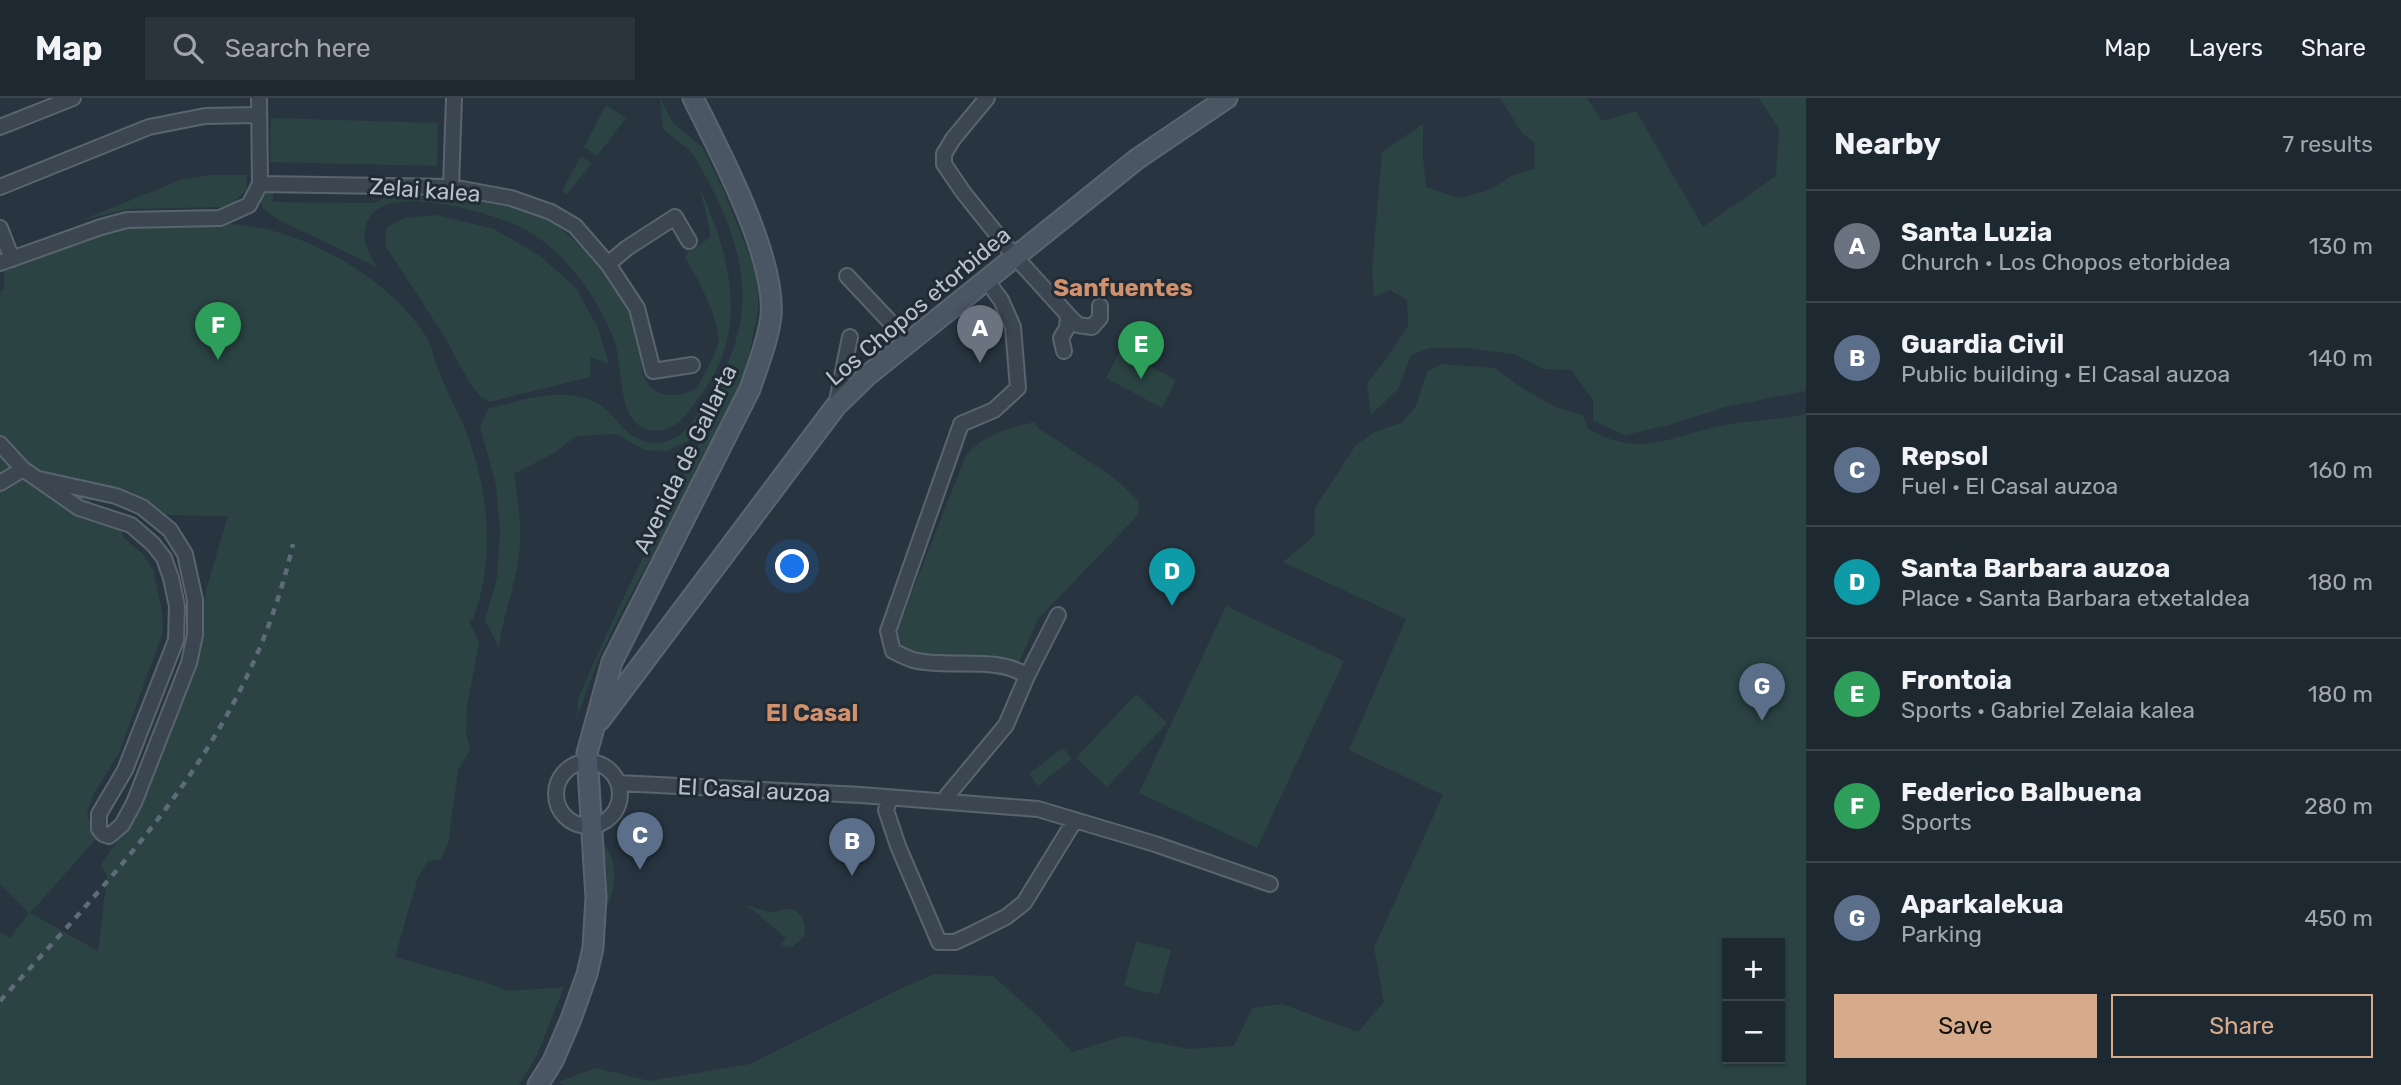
<!DOCTYPE html>
<html lang="en">
<head>
<meta charset="utf-8">
<style>
  :root { --surface:#1e2831; --page:#2b343d; --text:#f1f3f6; --muted:#a1a6ab; --line:#3c444d; --accent:#d6ab8b }
  body { margin:0; font-family:Rubik,sans-serif; background:var(--page); color:var(--text) }
  .controls { position:absolute; right:21px; bottom:21px; display:grid; overflow:hidden; border-radius:0px; box-shadow:0 2px 5px #0004 }
  .controls button { width:63px; height:63px; display:grid; place-items:center; padding:0; border:0; border-bottom:2px solid var(--line); background:var(--surface); color:var(--text); font:35px sans-serif }
  .you { position:absolute; left:793px; top:469px; width:24px; height:24px; margin:-18px; border:5px solid #fff; border-radius:50%; background:#1a73e8; box-shadow:0 0 0 10px #1a73e833 }
  .badge { display:grid; place-items:center; width:46px; height:46px; border-radius:50%; background:var(--accent); color:#fff; font-size:23px; font-weight:700 }
  .pin { position:absolute; translate:-50% -58px; filter:drop-shadow(0 2px 4px #0008) }
  .pin::after { content:''; position:absolute; top:37px; width:24px; height:21px; background:inherit; clip-path:polygon(0 0,100% 0,50% 100%) }
  .list { margin:0; padding:0; list-style:none }
  h2 { display:flex; justify-content:space-between; align-items:center; height:91px; margin:0; padding:0 28px; font-size:30px }
  h2 small { font-size:23px; font-weight:400; color:var(--muted) }
  .list li { display:grid; grid-template-columns:46px 1fr auto; gap:21px; align-items:center; box-sizing:border-box; height:112px; padding:0 28px; border-top:2px solid var(--line) }
  .list b { display:block; font-size:26px; white-space:nowrap }
  .list p { margin:0; font-size:23px; white-space:nowrap; color:var(--muted) }
  .list em { font-size:23px; font-style:normal; color:var(--muted) }
  .actions { display:flex; gap:14px; padding:21px 28px }
  .actions a { flex:1; padding:16px 0; border:2px solid var(--accent); border-radius:0px; text-align:center; font-size:24px; color:var(--accent) }
  .actions .main { background:var(--accent); color:#111 }
  .icon { flex:none; width:38px; height:38px; fill:none; stroke:currentColor; stroke-width:2; stroke-linecap:round; stroke-linejoin:round }
  .map { position:relative; flex:none; width:1806px; height:987px; overflow:hidden }
  header { display:flex; align-items:center; gap:42px; box-sizing:border-box; height:98px; padding:0 35px; background:var(--surface); border-bottom:2px solid var(--line) }
  header strong { font-size:33px }
  nav { display:flex; gap:38px; margin-inline-start:auto; font-size:24px }
  .search { width:490px; height:63px; background:var(--page); display:flex; align-items:center; gap:18px; box-sizing:border-box; padding:0 24px; border-radius:0px; color:var(--muted); font-size:26px }
  main { display:flex }
  aside { flex:1; background:var(--surface) }
  .map>svg:first-child { display:block }
</style>
</head>
<body>
<header>
<strong>Map</strong>
<div class="search"><svg class="icon" aria-label="search" viewBox="0 0 24 24"><circle cx="10" cy="10" r="6"/><path d="M15 15l6 6"/></svg>Search here</div>
<nav><a>Map</a><a>Layers</a><a>Share</a></nav>
</header>
<main>
<div class="map">
<svg width="1806" height="987" viewBox="0 0 1806 987">
  <rect width="100%" height="100%" fill="#283541"/>
  <path fill="#2b4343" fill-rule="evenodd" d="M 660,0 L 673,25 L 703,50 L 722,89 L 754,169 L 758,192 L 758,213 L 746,271 L 731,307 L 683,401 L 622,513 L 599,560 L 576,622 L 579,598 L 618,511 L 715,313 L 707,314 L 688,343 L 667,353 L 645,352 L 615,336 L 576,338 L 554,355 L 514,376 C 518,407 524,438 517,469 C 512,497 502,522 499,550 L 485,522 L 497,480 L 500,433 L 496,387 L 480,329 L 488,311 C 518,303 557,290 588,301 C 618,310 623,350 663,344 C 684,340 694,321 705,305 C 765,218 746,148 696,61 L 688,51 L 663,31 Z
    M 1500,0 L 1587,0 L 1602,23 L 1636,13 L 1703,129 L 1776,78 L 1779,31 L 1759,0 L 1806,0 L 1806,293 L 1729,308 L 1669,327 L 1625,337 L 1593,323 L 1593,302 L 1571,272 L 1543,271 L 1514,256 L 1466,250 L 1430,250 L 1411,257 L 1398,291 L 1371,317 L 1367,285 L 1384,264 L 1408,228 L 1407,202 L 1390,192 L 1374,199 L 1372,172 L 1382,54 L 1423,26 L 1423,61 L 1426,89 L 1459,100 L 1490,92 L 1513,77 L 1534,71 L 1535,45 L 1522,35 Z
    M 606,7 L 626,20 L 597,58 L 584,49 Z
    M 271,20 L 438,25 L 437,68 L 270,64 Z
    M 581,58 L 592,65 L 567,96 L 562,93 Z
    M 212,77 L 246,77 L 247,91 L 232,106 L 222,109 L 129,111 L 82,122 L 183,81 Z
    M 700,90 C 727,153 748,219 711,282 C 704,293 696,303 689,313 C 678,327 663,338 644,330 C 616,318 624,265 613,239 C 596,197 567,157 528,133 C 498,116 390,83 369,120 C 359,139 367,153 377,169 L 279,122 L 263,111 L 260,101 L 265,92 L 273,92 L 273,104 L 374,105 L 394,96 L 433,97 L 488,103 L 529,114 L 555,125 L 592,159 L 615,187 L 632,215 L 644,260 L 641,261 C 642,268 642,277 646,283 C 656,302 682,299 697,290 C 704,276 714,260 718,245 C 722,224 696,178 685,159 L 688,154 L 711,139 Z
    M 436,117 L 494,131 L 540,158 L 576,190 L 598,230 L 609,266 L 590,259 L 590,279 L 489,304 L 482,300 L 471,287 L 441,233 L 386,149 L 386,130 L 404,120 Z
    M 160,125 C 193,126 228,123 261,130 C 320,142 393,186 426,238 C 432,248 433,258 437,268 C 445,291 458,313 467,336 C 489,396 496,463 472,523 L 468,521 L 479,544 L 467,609 L 466,635 L 470,652 L 458,672 L 448,746 L 441,761 L 428,763 L 418,779 L 395,859 L 488,885 L 507,893 L 564,889 L 537,957 L 519,987 L 0,987 L 0,834 L 10,840 L 29,815 L 0,786 L 0,194 L 4,191 L 4,170 C 56,151 105,131 160,125 ZM 92,399 L 135,410 L 159,426 L 167,417 L 228,418 L 206,492 L 192,579 L 141,707 L 101,767 L 107,778 L 98,853 L 30,815 L 96,741 L 87,716 L 93,697 L 119,655 L 163,534 L 162,513 L 153,472 L 143,456 L 124,440 L 112,415 L 90,409 Z
    M 1120,252 L 1176,282 L 1162,310 L 1106,280 Z
    M 1441,266 L 1495,270 L 1519,288 L 1555,309 L 1583,317 L 1588,331 C 1643,362 1670,337 1725,327 C 1752,322 1779,322 1806,316 L 1806,987 L 564,987 L 558,984 L 596,970 L 649,983 L 750,966 L 906,888 L 935,876 L 993,878 L 1038,918 L 1072,954 L 1124,938 L 1188,951 L 1234,948 L 1252,910 L 1282,906 L 1358,934 L 1384,904 L 1374,850 L 1443,697 L 1349,652 L 1406,521 L 1283,464 L 1314,438 L 1315,410 L 1355,348 L 1374,334 L 1401,325 L 1415,310 L 1427,274 ZM 1780,845 L 1780,961 L 1727,961 L 1727,845 Z
    M 1034,324 L 1038,330 L 1113,379 L 1139,403 L 1138,417 L 1038,521 L 1018,567 L 1011,563 L 919,559 C 906,553 898,546 898,530 L 966,357 C 985,336 1008,331 1034,324 Z
    M 1226,508 L 1344,563 L 1257,750 L 1139,695 Z
    M 1136,596 L 1167,625 L 1107,689 L 1076,660 Z
    M 1063,650 L 1072,661 L 1038,688 L 1029,676 Z
    M 603,746 C 619,762 616,790 607,809 L 607,775 Z
    M 747,807 C 754,809 762,813 769,814 C 775,815 780,811 786,811 C 801,810 808,826 804,839 L 792,849 L 781,847 L 786,840 Z
    M 1136,843 L 1171,852 L 1159,897 L 1124,888 Z"/>
  <g fill="none" stroke-linecap="round" stroke-linejoin="round">
    <g stroke="#5a646e" stroke-width="18">
      <path id="street" d="M 259,0 L 260,86 L 451,89 L 511,100 L 551,114 L 575,128 L 608,166 L 637,210 L 653,273 L 692,267
        M 987,0 L 953,41 L 944,56 L 944,66 L 963,94 L 1011,154 L 1068,217 L 1067,230 L 1061,240 L 1064,253
        M 0,29 L 73,0
        M 0,89 L 149,29 L 205,18 L 258,17
        M 451,89 L 454,0
        M 0,130 L 12,161
        M 0,165 L 101,129 L 127,122 L 220,120 L 249,107 L 260,86
        M 608,166 L 627,150 L 675,119 L 689,143
        M 847,178 L 909,244
        M 987,183 L 1001,202 L 1013,229 L 1018,290 L 994,312 L 961,326 L 888,533 L 893,553 C 899,556 906,560 913,562 C 948,571 998,557 1027,578
        M 1068,217 L 1078,227 L 1092,229 L 1100,220 L 1100,208
        M 836,308 L 850,239
        M 0,346 L 23,371 L 79,410 L 131,427 L 153,446 L 164,460 L 171,480 L 177,508 L 176,542 L 125,672 L 99,716 L 99,731 L 103,736 L 109,738 L 122,727 L 134,705 L 189,565 L 195,537 L 195,502 L 185,456 L 170,432 L 142,409 L 116,398 L 39,381
        M 0,385 L 23,371
        M556 696a32 32 0 1 1 64 0a32 32 0 1 1-64 0Z
        M 618,685 L 861,697 L 1038,711 L 1155,746 L 1270,786
        M 890,700 L 886,712 L 898,748 L 939,844 L 955,844 L 972,836 L 1006,819 L 1024,805 L 1075,722
        M 945,703 L 947,698 L 1006,627 L 1027,578 L 1058,517"/>
    </g>
    <g stroke="#5a646e" stroke-width="23">
      <path id="secondary" d="M 600,622 L 836,308 L 868,277 L 1137,61 L 1227,0
        M 538,987 L 553,963 L 571,921 L 587,876 L 593,850 L 596,799 L 587,655 L 612,564 L 750,291 C 758,267 768,243 771,218 C 776,159 720,54 693,0"/>
    </g>
    <use href="#street" stroke="#3c4651" stroke-width="14"/>
    <use href="#secondary" stroke="#4a5664" stroke-width="19"/>
    <path stroke="#5e6b78" stroke-width="4.5" stroke-dasharray="7 7" stroke-linecap="butt" d="M 0,903 C 128,762 249,639 293,446"/>
  </g>
  <g text-anchor="middle" stroke-width="6" stroke-linejoin="round" paint-order="stroke">
    <g font-size="23" fill="#b9c1cb" stroke="#202b36">
      <text transform="translate(425 92) rotate(4)" y="8">Zelai kalea</text>
      <text transform="translate(918 208) rotate(-40)" y="8">Los Chopos etorbidea</text>
      <text transform="translate(685 361) rotate(-64)" y="8">Avenida de Gallarta</text>
      <text transform="translate(754 692) rotate(3)" y="8">El Casal auzoa</text>
    </g>
    <g font-size="24" font-weight="bold" fill="#d2916d" stroke="#202b36">
      <text x="1123" y="198">Sanfuentes</text>
      <text x="812" y="623">El Casal</text>
    </g>
  </g>
</svg>
<div class="controls">
<button>+</button>
<button>−</button>
</div>
<div class="you"></div>
<div class="pin badge" style="left:980px;top:265px;background:#6b7280">A</div>
<div class="pin badge" style="left:852px;top:778px;background:#5c6f8a">B</div>
<div class="pin badge" style="left:640px;top:772px;background:#5c6f8a">C</div>
<div class="pin badge" style="left:1172px;top:508px;background:#0f9aa8">D</div>
<div class="pin badge" style="left:1141px;top:281px;background:#2e9e5b">E</div>
<div class="pin badge" style="left:218px;top:262px;background:#2e9e5b">F</div>
<div class="pin badge" style="left:1762px;top:623px;background:#5c6f8a">G</div>
</div>
<aside>
<h2>Nearby<small>7 results</small></h2>
<ul class="list">
<li><span class="badge" style="background:#6b7280">A</span><div><b>Santa Luzia</b><p>Church · Los Chopos etorbidea</p></div><em>130 m</em></li>
<li><span class="badge" style="background:#5c6f8a">B</span><div><b>Guardia Civil</b><p>Public building · El Casal auzoa</p></div><em>140 m</em></li>
<li><span class="badge" style="background:#5c6f8a">C</span><div><b>Repsol</b><p>Fuel · El Casal auzoa</p></div><em>160 m</em></li>
<li><span class="badge" style="background:#0f9aa8">D</span><div><b>Santa Barbara auzoa</b><p>Place · Santa Barbara etxetaldea</p></div><em>180 m</em></li>
<li><span class="badge" style="background:#2e9e5b">E</span><div><b>Frontoia</b><p>Sports · Gabriel Zelaia kalea</p></div><em>180 m</em></li>
<li><span class="badge" style="background:#2e9e5b">F</span><div><b>Federico Balbuena</b><p>Sports</p></div><em>280 m</em></li>
<li><span class="badge" style="background:#5c6f8a">G</span><div><b>Aparkalekua</b><p>Parking</p></div><em>450 m</em></li>
</ul>
<div class="actions"><a class="main">Save</a><a>Share</a></div>
</aside>
</main>
</body>
</html>
